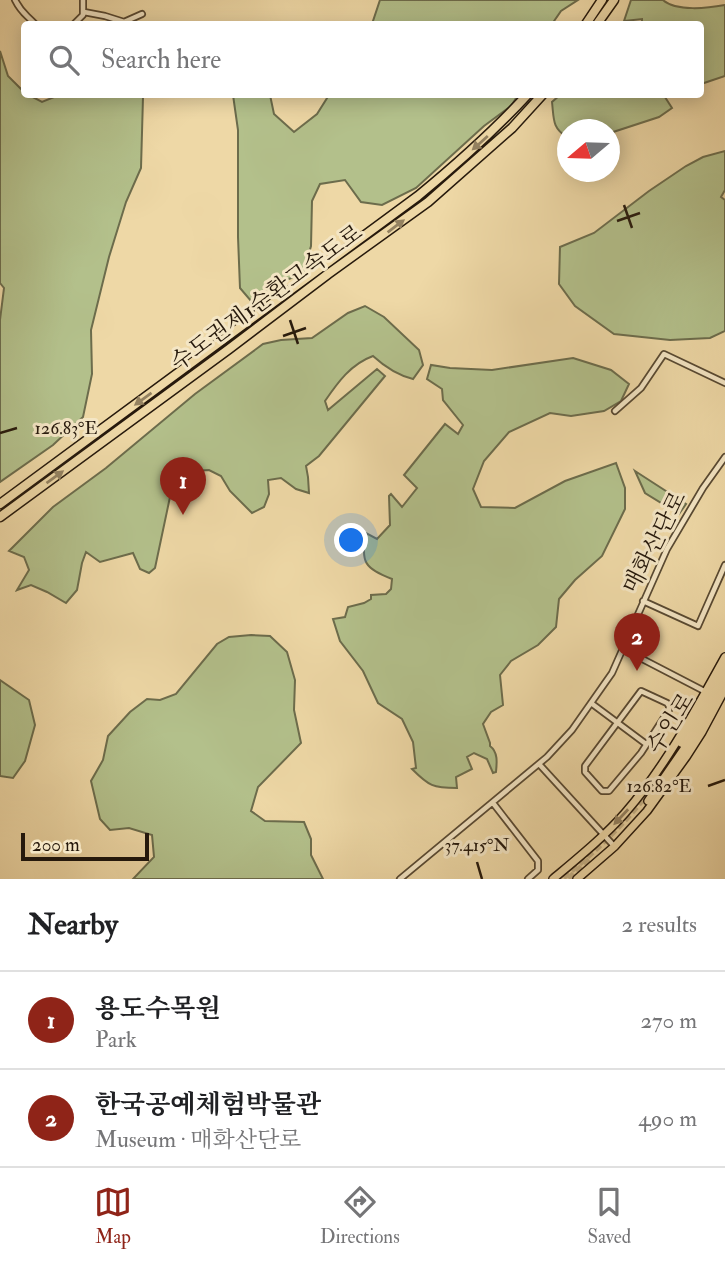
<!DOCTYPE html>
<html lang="en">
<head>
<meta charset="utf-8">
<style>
  :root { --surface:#fff; --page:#f6f6f6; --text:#202124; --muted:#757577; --line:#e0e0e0; --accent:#8f2418 }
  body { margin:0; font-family:"IM FELL Double Pica","Noto Serif KR",serif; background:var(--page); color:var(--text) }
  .compass { position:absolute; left:557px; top:119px; width:63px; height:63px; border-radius:50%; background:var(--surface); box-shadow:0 4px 18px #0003; rotate:251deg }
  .scale { position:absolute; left:21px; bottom:18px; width:128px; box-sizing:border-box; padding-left:7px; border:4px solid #26190c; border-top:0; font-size:19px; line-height:24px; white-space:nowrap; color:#26190c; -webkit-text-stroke:5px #f4e6c5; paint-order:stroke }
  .you { position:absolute; left:352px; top:541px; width:24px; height:24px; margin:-18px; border:5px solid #fff; border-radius:50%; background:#1a73e8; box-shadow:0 0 0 10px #1a73e833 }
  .badge { display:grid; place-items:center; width:46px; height:46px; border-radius:50%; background:var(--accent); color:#fff; font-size:23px; font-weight:700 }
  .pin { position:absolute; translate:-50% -58px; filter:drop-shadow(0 2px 4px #0008) }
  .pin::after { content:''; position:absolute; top:37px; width:24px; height:21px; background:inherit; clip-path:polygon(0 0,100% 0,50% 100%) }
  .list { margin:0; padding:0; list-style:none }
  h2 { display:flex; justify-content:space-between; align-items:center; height:91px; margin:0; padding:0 28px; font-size:30px }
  h2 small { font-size:23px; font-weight:400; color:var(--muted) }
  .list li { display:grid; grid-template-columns:46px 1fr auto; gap:21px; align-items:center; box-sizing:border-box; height:98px; padding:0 28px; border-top:2px solid var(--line) }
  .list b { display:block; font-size:26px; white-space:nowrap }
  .list p { margin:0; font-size:23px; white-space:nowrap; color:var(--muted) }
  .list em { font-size:23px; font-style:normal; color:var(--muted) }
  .icon { flex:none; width:38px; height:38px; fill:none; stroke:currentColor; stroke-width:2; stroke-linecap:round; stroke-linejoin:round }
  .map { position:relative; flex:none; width:725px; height:879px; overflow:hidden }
  .search { position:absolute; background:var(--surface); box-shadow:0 4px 18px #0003; left:21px; right:21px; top:21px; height:77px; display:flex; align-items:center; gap:18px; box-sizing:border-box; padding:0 24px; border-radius:7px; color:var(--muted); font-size:26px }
  .sheet { height:287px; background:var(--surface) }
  nav { display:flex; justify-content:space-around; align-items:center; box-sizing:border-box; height:98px; border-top:2px solid var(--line); background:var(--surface); font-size:19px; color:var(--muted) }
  nav a { display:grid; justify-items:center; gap:4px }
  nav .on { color:var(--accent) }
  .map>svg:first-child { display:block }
</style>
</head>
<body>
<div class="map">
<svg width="725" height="879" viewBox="0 0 725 879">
  <rect width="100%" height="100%" fill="#eed8a6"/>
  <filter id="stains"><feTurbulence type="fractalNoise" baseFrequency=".00286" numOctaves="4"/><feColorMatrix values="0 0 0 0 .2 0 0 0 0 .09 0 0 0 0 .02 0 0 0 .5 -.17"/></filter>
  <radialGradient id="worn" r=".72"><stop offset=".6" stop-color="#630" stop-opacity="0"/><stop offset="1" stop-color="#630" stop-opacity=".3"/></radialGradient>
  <path fill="#b3c08b" stroke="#6c6c4c" stroke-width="2" d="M 380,0 L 578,0 L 561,11 L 552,24 L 372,24 Z
    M 631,0 L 663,0 C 676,12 709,8 725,5 L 725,76 L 701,84 L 700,24 L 642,24 L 642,19 L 624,21 Z
    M 0,51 L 8,76 L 24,92 L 24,94 L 29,95 L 42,102 L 59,95 L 143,94 L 143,97 L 141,168 L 126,202 L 109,257 L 91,330 L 92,374 L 83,417 L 53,445 L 0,482 L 0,320 L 4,288 L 0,283 Z
    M 663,94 L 672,108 L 659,117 L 610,133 L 610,130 L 568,130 L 567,137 C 552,128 554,119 552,102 L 560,95 Z
    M 233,95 L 270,95 L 274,114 L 294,132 L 317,114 L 329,95 L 518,95 L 511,106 L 484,126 L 416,188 L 382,205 L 361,202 L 345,180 L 320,184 L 312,201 L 311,246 L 303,274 L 277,283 L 251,301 L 240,288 L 238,237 L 238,130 Z
    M 725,151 L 725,190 L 721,197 L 725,200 L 725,331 L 710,338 L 670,340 L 614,334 L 575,306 L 559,284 L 560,247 L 594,233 L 649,191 L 686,166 L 703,157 Z
    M 365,306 L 384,317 L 419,350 L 423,365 L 413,379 C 397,375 385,367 373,356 C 351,364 338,382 325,401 L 328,410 L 377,369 L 385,376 L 319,456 L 306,466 L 308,477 L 309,493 L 296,489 L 281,478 L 268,480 L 269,494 L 264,507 L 252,513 L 230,491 L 221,476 L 209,470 L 192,471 L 174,478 L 155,568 L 149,573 L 140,569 L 133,553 L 100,562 L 86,552 L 82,563 L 77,590 L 66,603 L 47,592 L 31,585 L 17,590 L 29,570 L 24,557 L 9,551 L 53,507 L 106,468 L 195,394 L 263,344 L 281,340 L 312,338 L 348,313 Z
    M 573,358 L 611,370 L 629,384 L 621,401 L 604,411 L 571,416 L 550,413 L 509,432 L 484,461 L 473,489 L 481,507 L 515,508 L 565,481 L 616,463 L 625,488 L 625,509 L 602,556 L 575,580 L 559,599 L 556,627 L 538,645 L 511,661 L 500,675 L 503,705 L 491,712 L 483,724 L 490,743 L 490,746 C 498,752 497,762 496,772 L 493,773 L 487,759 L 474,753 L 467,757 L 472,769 L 456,777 L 457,788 C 433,788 429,786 412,769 L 416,768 L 413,742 L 402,719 L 378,703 L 363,671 L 340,641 L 333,619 L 345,617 L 348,607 L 364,603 L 371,599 L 371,595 L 386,594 L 391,589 L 392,579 C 365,568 360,563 366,533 L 377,539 L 390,525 L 389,496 L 391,494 L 402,507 L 417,488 L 404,475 L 445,424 L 458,434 L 463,425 L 443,400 L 442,389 L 427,379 L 431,365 L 450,368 L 492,370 Z
    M 635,471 L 686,504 L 679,514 L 645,493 Z
    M 251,635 L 270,636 L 287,652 L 295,680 L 294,710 L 301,743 L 258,787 L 251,811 L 265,821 L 304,822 L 311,839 L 311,855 L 323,879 L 133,879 L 154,857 L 152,835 L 129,828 L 110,830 L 100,819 L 91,781 L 103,760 L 108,736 L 130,712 L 147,699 L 160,700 L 176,694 L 217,644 L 229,637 Z
    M 0,680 L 29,700 L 35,725 L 25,761 L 13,778 L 0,776 Z"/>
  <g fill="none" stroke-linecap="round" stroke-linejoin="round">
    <path stroke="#c6b287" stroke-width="7" stroke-dasharray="7 3.5" stroke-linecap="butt" d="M 563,877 C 593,852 620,827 644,797
      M 569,879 L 592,858"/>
    <g stroke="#584932" stroke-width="8">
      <path id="street" d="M 15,0 C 22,14 26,14 35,24
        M 84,12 L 105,16 L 124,22 L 142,14
        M 74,24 L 83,15 L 83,0
        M 615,411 L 641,388 L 664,354 L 725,383
        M 643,601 L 698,626 L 725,565
        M 623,649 L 706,692
        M 641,691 L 667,703 L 669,706 L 669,710 L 641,753 L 609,791 L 602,791 L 585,772 L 585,766 Z
        M 591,703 L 646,744
        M 539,764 L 614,846
        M 493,803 L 538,861 L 538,870 L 528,879
        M 400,879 L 547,757 L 572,730 L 612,673 L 667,549 L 703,488 L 725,457"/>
    </g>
    <g stroke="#26190c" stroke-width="10">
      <path id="primary" d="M 681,743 L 691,729 L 725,668
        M 648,801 L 697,730 L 725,679
        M 553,879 C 578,858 604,837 625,813 C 666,766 695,711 725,657
        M 577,879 L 615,846 L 647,811 L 686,757 L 702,732 L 725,689"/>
    </g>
    <g stroke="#26190c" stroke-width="11">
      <path id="highway" d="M 586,24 L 602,0
        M 597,24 L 614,0
        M 0,504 L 418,196 C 457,164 494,131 528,94
        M 0,517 L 229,349 L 328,274 L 428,202 L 512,128 L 543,94"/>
    </g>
    <use href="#street" stroke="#f4e6c5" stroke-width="4.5"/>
    <use href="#primary" stroke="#eed8a6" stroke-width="7"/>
    <use href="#highway" stroke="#eed8a6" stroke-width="8"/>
  </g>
  <defs><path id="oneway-solid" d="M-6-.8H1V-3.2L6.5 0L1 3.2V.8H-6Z" transform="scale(1.75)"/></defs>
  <g fill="#948261">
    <use href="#oneway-solid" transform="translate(480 143) rotate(138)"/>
    <use href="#oneway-solid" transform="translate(396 226) rotate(-37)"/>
    <use href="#oneway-solid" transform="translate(143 399) rotate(144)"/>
    <use href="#oneway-solid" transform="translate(55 477) rotate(-36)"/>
    <use href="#oneway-solid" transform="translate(621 817) rotate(133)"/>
  </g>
  <path fill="none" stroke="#26190c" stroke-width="2.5" d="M 624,205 L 632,228M 617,221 L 640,213M 290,320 L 298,344M 283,336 L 306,328M 0,433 L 17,428M 708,786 L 725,780M 477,862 L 482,879"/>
  <g text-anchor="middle" stroke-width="6" stroke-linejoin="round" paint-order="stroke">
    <g font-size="23" fill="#26190c" stroke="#f4e6c5">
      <text transform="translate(266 297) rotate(-36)" y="8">수도권제1순환고속도로</text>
      <text transform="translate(654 542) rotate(-63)" y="8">매화산단로</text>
      <text transform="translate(670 723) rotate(-58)" y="8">수인로</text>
    </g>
  </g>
  <g font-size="18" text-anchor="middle" fill="#26190c" stroke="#f4e6c5" stroke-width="6" stroke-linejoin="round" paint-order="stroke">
    <text x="66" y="434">126.83°E</text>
    <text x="659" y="792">126.82°E</text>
    <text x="477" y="851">37.415°N</text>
  </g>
  <rect width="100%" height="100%" filter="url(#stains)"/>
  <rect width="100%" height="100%" fill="url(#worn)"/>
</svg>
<svg class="compass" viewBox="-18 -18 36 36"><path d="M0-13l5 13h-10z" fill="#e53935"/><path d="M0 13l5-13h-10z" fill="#757577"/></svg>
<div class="scale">200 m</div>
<div class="you"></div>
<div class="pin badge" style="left:183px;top:515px">1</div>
<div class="pin badge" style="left:637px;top:671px">2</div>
<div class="search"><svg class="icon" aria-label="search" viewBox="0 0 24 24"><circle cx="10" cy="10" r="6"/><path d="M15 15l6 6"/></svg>Search here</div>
</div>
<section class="sheet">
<h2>Nearby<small>2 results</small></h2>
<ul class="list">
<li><span class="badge">1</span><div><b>용도수목원</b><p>Park</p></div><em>270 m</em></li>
<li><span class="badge">2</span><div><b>한국공예체험박물관</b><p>Museum · 매화산단로</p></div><em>490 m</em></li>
</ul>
</section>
<nav>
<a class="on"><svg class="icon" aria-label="map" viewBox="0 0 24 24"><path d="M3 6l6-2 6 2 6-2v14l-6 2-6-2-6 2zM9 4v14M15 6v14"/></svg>Map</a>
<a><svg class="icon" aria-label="directions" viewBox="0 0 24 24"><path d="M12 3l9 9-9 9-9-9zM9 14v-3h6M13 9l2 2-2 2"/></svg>Directions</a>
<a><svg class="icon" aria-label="saved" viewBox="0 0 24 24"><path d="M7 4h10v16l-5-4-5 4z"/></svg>Saved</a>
</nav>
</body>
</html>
